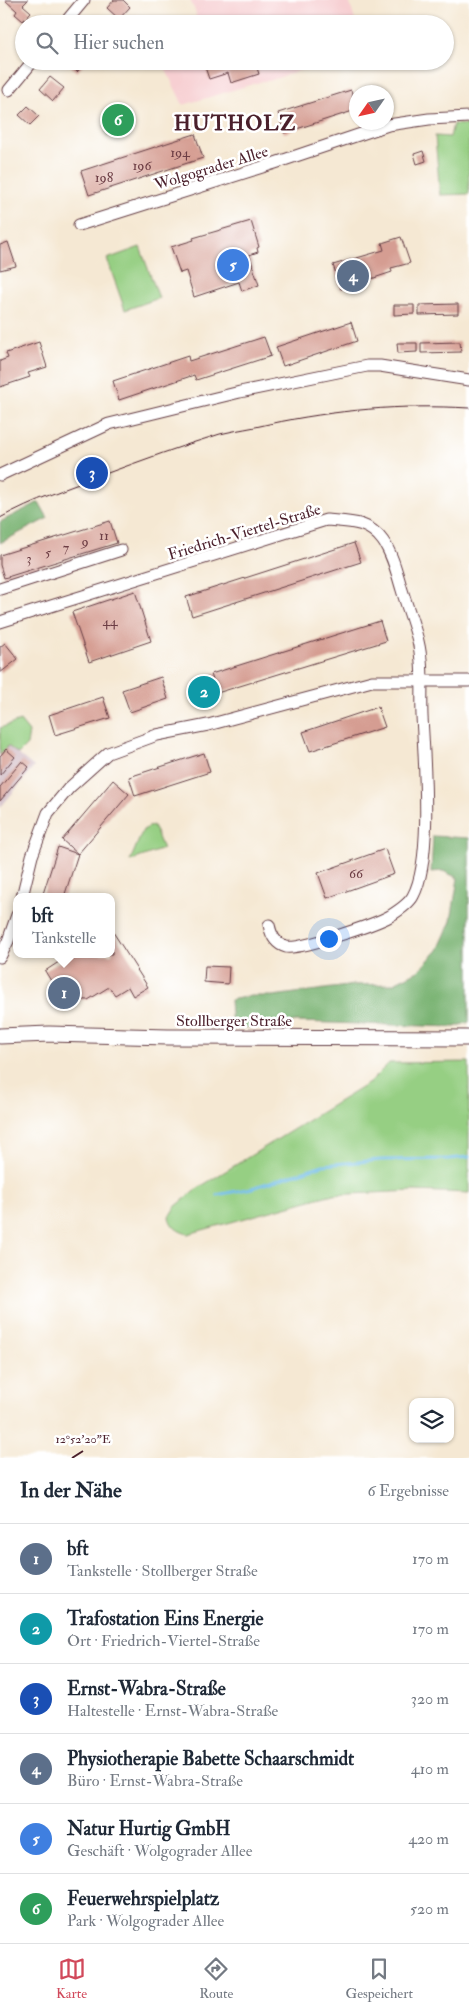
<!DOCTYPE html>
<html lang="de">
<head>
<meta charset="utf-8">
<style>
  :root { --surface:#fff; --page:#f2f2f3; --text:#1f2937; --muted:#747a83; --line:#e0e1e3; --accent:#d1495b }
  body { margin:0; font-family:"IM FELL Double Pica",serif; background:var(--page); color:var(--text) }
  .controls { position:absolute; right:15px; bottom:15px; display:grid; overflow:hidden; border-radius:10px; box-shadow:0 1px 4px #0004 }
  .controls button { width:45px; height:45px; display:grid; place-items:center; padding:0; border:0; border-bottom:1px solid var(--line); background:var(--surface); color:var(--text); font:25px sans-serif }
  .compass { position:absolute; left:349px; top:85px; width:45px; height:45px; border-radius:50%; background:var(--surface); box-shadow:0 1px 4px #0004; rotate:236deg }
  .you { position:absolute; left:328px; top:938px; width:18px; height:18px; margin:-12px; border:4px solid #fff; border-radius:50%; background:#1a73e8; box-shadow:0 0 0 8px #1a73e833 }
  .badge { display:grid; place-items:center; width:32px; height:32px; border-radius:50%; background:var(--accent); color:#fff; font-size:16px; font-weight:700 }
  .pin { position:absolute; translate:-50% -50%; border:2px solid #fff; box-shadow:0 1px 5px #0006 }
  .popup { position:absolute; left:13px; top:893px; width:102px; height:65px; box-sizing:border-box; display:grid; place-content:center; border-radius:10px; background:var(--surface); filter:drop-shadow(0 1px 4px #0005); font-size:16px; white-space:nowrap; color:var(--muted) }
  .popup b { font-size:19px; color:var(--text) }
  .popup::after { content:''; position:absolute; left:50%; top:100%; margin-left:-10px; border:10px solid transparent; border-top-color:var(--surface) }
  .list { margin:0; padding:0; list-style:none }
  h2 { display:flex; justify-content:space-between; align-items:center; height:65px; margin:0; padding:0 20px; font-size:21px }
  h2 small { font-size:16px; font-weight:400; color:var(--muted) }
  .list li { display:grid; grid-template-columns:32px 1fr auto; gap:15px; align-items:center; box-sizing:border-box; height:70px; padding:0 20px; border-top:1px solid var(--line) }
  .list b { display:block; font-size:19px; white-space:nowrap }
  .list p { margin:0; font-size:16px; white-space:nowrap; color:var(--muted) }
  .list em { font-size:16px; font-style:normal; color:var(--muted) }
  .icon { flex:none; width:28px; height:28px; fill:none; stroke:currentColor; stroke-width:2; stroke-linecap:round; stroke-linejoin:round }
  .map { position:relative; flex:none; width:469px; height:1458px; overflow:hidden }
  .search { position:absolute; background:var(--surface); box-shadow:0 1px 4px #0004; left:15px; right:15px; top:15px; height:55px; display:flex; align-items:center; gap:12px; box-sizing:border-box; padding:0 18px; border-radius:28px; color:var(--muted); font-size:19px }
  .sheet { height:485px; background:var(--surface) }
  nav { display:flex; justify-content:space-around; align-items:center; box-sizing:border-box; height:70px; border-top:1px solid var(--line); background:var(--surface); font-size:14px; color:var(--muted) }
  nav a { display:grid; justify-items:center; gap:2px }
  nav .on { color:var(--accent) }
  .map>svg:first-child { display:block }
</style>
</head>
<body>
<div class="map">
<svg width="469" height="1458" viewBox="0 0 469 1458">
  <rect width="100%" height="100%" fill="#fff"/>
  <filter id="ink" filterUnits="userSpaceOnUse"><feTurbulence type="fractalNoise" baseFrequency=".02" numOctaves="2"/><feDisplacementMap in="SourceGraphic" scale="10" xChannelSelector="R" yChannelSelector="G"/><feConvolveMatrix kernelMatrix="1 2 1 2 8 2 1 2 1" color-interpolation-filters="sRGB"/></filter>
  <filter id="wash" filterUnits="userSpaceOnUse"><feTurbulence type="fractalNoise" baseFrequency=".0096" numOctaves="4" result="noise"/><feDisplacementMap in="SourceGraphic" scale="20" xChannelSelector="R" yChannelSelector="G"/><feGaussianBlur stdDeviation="1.12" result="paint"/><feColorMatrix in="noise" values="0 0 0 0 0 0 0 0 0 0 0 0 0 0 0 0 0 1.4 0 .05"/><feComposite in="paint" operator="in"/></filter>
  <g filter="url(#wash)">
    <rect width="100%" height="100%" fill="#f5e8d3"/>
    <path fill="#f7cfd2" d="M 190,0 L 349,0 L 356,24 L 195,24 L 196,13 Z
      M 165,61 L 327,61 L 269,81 L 263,81 L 183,105 L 164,66 Z"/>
    <path fill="#d2bdc6" d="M 8,746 L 34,767 L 0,808 L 0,755 Z"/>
    <path fill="#96cf83" stroke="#707757" d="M 119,106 L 132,127 L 107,137 L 104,126 Z
      M 453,124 L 469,125 L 469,194 L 440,195 L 435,136 L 450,137 Z
      M 140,247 L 159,298 L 125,310 L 107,259 Z
      M 20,721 L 29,732 L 27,745 L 18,754 L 8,746 L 0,755 L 0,728 Z
      M 153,825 L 163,849 L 130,861 L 143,830 Z
      M 469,1062 L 469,1193 L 414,1191 L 329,1195 L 188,1234 C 179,1232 171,1227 169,1217 L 175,1207 L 198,1188 L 369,1083 L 389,1063 Z"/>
    <path fill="#78b271" stroke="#61684e" d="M 39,502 L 48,518 L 0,543 L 0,522 Z
      M 433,836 L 469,838 L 469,1022 L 455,1027 L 297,1022 L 232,1029 L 230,1000 L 250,996 L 273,996 L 354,985 L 392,984 L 418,971 L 438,950 L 451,921 L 458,878 L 443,871 L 431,872 Z"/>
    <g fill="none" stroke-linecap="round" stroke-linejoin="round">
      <path stroke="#72bdeb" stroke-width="3" d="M 217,1195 L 252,1188 L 323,1165 L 381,1160 L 449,1159 L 469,1157"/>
    </g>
    <g id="blocks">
      <path fill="#d59d92" d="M 5,0 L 28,0 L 23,5 L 31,12 L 23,21 L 15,14 L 17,11 Z
        M 114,0 L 123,0 L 130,7 L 119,19 L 107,8 Z
        M 24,27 L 24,38 L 19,34 Z
        M 66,61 L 87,61 L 77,72 Z
        M 203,61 L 224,61 L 225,63 L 231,61 L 280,62 L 268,66 L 266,62 L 256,65 L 259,74 L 231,83 L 228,73 L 209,79 Z
        M 50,77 L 64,88 L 53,101 L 40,89 Z
        M 351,90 L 356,110 L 284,133 L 278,113 Z
        M 28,106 L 39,116 L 30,125 L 19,115 Z
        M 195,134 L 203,158 L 89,195 L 81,171 Z
        M 423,151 L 426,161 L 417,164 L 414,154 Z
        M 251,221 L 259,247 L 257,248 L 258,252 L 249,255 L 259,285 L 242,291 L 239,282 L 194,297 L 186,271 L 180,273 L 171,247 L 194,240 L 193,238 Z
        M 401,237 L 410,263 L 391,268 L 392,272 L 341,289 L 333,265 L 384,250 L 382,243 Z
        M 8,242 L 16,266 L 0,270 L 0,245 Z
        M 458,304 L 458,314 L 419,315 L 419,305 Z
        M 394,305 L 414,305 L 414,314 L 394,315 Z
        M 351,322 L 357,341 L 283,366 L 276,347 Z
        M 264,337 L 271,356 L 196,380 L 194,375 L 119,400 L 113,381 L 188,356 L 189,361 Z
        M 39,342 L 47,367 L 28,373 L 30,377 L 0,387 L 0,361 L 8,358 L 6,353 Z
        M 460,342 L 461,352 L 421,353 L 421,343 Z
        M 397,343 L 417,343 L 417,352 L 398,353 Z
        M 110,521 L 117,543 L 4,578 L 0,565 L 0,555 Z
        M 354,543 L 361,562 L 192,616 L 186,597 Z
        M 135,591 L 151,641 L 89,662 L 72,612 Z
        M 380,621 L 386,641 L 217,693 L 211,674 Z
        M 5,643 L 18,659 L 0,673 L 0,647 Z
        M 161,677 L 168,699 L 130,712 L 122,690 Z
        M 208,686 L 210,694 L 201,697 L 199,689 Z
        M 103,697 L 110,718 L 55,735 L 49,715 Z
        M 378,707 L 385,727 L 310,751 L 303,732 Z
        M 6,749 L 15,757 L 0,775 L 0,756 Z
        M 204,753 L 210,772 L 135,796 L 129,777 Z
        M 22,761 L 29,767 L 0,801 L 0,787 Z
        M 113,780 L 129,794 L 78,854 L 64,897 L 42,897 L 58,847 L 78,854 L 62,840 Z
        M 385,849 L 394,874 L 327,898 L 318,873 Z
        M 113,932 L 148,987 L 133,996 L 128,987 L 115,995 L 109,987 L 88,1000 L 62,999 L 45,971 L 71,954 L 112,954 L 112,933 Z
        M 205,966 L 229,967 L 228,984 L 204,982 Z"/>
    </g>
  </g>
  <g filter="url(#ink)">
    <use href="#blocks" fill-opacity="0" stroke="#643d44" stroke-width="1"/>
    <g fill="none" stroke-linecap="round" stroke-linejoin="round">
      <g stroke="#643d44" stroke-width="13">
        <path id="minor" d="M 64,24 L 84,0
          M 9,90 L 33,61
          M 79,225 L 275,163 L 388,125 L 429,119 L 469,117
          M 0,475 L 109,424 L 240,392 L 367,366 L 380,366 L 469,380
          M 0,589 L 121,550
          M 0,622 L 326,520 C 348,522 368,520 383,541 C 393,555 397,574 402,590 C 407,607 414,624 418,641 C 424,665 421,692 422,716 C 424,759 433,860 413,896 C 409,904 398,911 390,916 C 376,924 300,950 286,947 C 275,944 271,935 269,925
          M 22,897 L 32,856 L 48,813 L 69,788 L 108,753 L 157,735 L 208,725 L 372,681 L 469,681
          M 0,957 L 8,941 L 17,915"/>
      </g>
      <g stroke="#643d44" stroke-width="17">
        <path id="major" d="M 0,1036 L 49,1034 L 168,1037 L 469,1038"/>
      </g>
      <use href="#minor" stroke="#fff" stroke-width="11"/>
      <use href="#major" stroke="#fff" stroke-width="15"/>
      <path stroke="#4a1f2b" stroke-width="1" d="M 0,518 C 34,499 69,488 105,474 C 143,460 181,446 220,434 C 236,430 253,428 269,424 C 335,410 401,404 469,408"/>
    </g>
  </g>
  <path fill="none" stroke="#4a1f2b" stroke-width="2" d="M 72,1458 L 83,1451"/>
  <g text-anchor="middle" stroke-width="5" stroke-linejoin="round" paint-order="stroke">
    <g font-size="14" fill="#6d3e45">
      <text x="180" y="157">194</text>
      <text x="142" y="170">196</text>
      <text x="104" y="182">198</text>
      <text x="104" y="540">11</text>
      <text x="85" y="546">9</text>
      <text x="66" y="552">7</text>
      <text x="48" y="557">5</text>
      <text x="29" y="563">3</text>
      <text x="110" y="626">44</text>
      <text x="356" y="878">66</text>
    </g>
    <g font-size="16" fill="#4a1f2b" stroke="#fff">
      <text transform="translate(211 167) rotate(-17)" y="6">Wolgograder Allee</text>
      <text transform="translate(244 531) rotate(-17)" y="6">Friedrich-Viertel-Straße</text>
      <text x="234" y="1026">Stollberger Straße</text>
    </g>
    <g font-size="21" font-weight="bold" letter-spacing="1" fill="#4a1f2b" stroke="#fff">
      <text x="235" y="130">HUTHOLZ</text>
    </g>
  </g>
  <g font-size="12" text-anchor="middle" fill="#4a1f2b" stroke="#fff" stroke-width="5" stroke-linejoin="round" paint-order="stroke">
    <text x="83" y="1443">12°52'20"E</text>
  </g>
</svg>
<div class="controls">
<button><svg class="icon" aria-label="layers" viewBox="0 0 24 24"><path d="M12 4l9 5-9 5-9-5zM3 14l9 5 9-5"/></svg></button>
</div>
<svg class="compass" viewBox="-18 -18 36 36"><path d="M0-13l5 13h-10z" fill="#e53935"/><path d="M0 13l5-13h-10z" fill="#747a83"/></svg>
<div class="you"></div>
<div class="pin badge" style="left:64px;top:993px;background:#5c6f8a">1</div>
<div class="popup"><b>bft</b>Tankstelle</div>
<div class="pin badge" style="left:204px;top:692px;background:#0f9aa8">2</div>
<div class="pin badge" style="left:92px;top:473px;background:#1a4fb4">3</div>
<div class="pin badge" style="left:353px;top:276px;background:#5c6f8a">4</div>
<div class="pin badge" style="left:233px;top:265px;background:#3f7fe0">5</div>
<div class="pin badge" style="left:118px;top:120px;background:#2e9e5b">6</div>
<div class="search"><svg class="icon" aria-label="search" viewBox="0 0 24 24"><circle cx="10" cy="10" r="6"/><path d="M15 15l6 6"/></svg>Hier suchen</div>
</div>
<section class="sheet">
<h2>In der Nähe<small>6 Ergebnisse</small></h2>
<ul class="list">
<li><span class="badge" style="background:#5c6f8a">1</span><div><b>bft</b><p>Tankstelle · Stollberger Straße</p></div><em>170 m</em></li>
<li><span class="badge" style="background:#0f9aa8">2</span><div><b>Trafostation Eins Energie</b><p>Ort · Friedrich-Viertel-Straße</p></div><em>170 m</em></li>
<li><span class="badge" style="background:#1a4fb4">3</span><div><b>Ernst-Wabra-Straße</b><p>Haltestelle · Ernst-Wabra-Straße</p></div><em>320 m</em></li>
<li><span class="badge" style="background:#5c6f8a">4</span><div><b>Physiotherapie Babette Schaarschmidt</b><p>Büro · Ernst-Wabra-Straße</p></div><em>410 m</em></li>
<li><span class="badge" style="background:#3f7fe0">5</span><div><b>Natur Hurtig GmbH</b><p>Geschäft · Wolgograder Allee</p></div><em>420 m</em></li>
<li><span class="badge" style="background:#2e9e5b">6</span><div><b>Feuerwehrspielplatz</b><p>Park · Wolgograder Allee</p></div><em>520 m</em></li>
</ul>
</section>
<nav>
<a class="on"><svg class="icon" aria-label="map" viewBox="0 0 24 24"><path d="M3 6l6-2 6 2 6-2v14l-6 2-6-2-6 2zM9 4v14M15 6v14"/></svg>Karte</a>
<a><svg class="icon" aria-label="directions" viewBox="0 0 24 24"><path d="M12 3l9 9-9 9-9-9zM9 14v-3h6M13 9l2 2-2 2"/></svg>Route</a>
<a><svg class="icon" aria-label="saved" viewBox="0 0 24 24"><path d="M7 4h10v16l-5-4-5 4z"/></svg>Gespeichert</a>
</nav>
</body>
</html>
